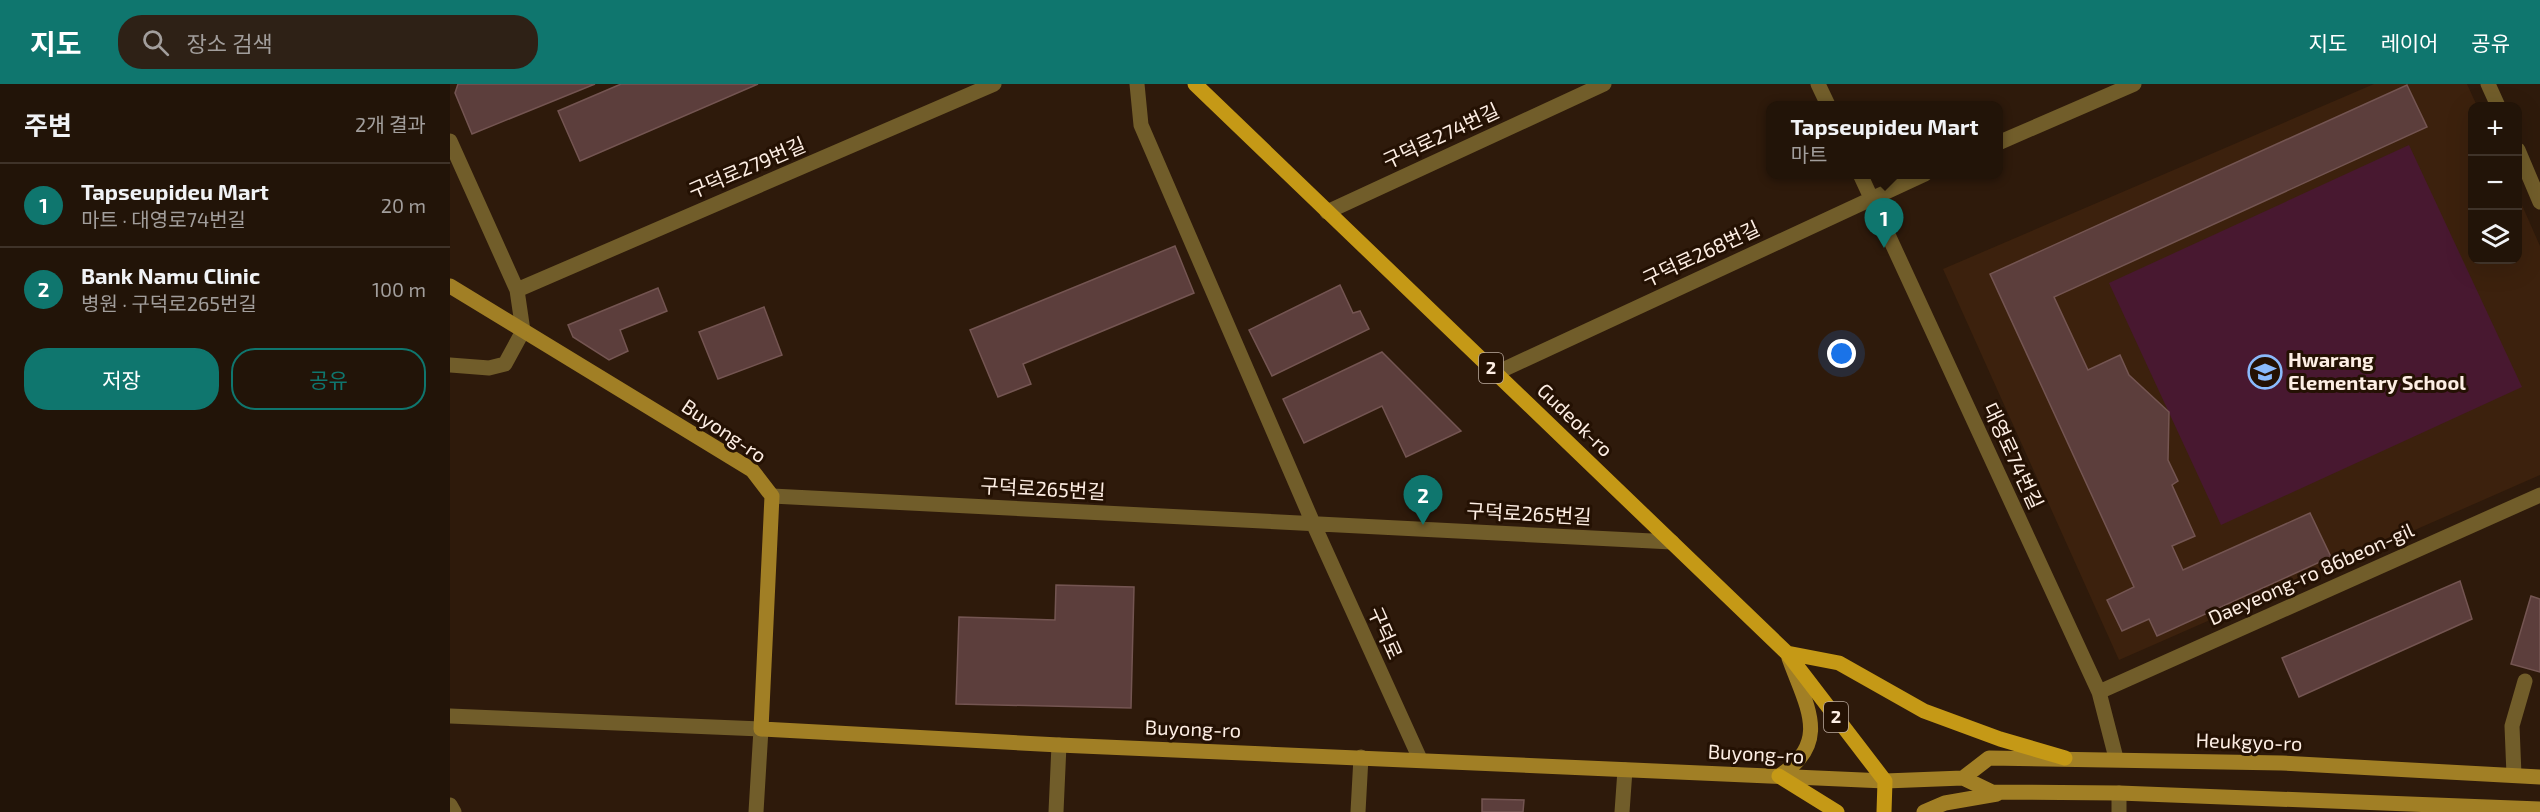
<!DOCTYPE html>
<html lang="ko">
<head>
<meta charset="utf-8">
<style>
  :root { --surface:#221408; --page:#2e2116; --text:#f1f3f6; --muted:#a29e9c; --line:#3f3329; --accent:#0f766e }
  body { margin:0; font-family:"Exo 2","Noto Sans KR",sans-serif; background:var(--page); color:var(--text) }
  .controls { position:absolute; right:18px; top:18px; display:grid; overflow:hidden; border-radius:12px; box-shadow:0 6px 24px #0002 }
  .controls button { width:54px; height:54px; display:grid; place-items:center; padding:0; border:0; border-bottom:2px solid var(--line); background:var(--surface); color:var(--text); font:30px sans-serif }
  .you { position:absolute; left:1392px; top:270px; width:21px; height:21px; margin:-15px; border:4px solid #fff; border-radius:50%; background:#1a73e8; box-shadow:0 0 0 9px #1a73e833 }
  .badge { display:grid; place-items:center; width:39px; height:39px; border-radius:50%; background:var(--accent); color:#fff; font-size:20px; font-weight:700 }
  .pin { position:absolute; translate:-50% -50px; filter:drop-shadow(0 2px 3px #0008) }
  .pin::after { content:''; position:absolute; top:32px; width:21px; height:18px; background:inherit; clip-path:polygon(0 0,100% 0,50% 100%) }
  .popup { position:absolute; left:1316px; top:17px; width:237px; height:78px; box-sizing:border-box; display:grid; place-content:center; border-radius:12px; background:var(--surface); filter:drop-shadow(0 2px 4px #0005); font-size:20px; white-space:nowrap; color:var(--muted) }
  .popup b { font-size:22px; color:var(--text) }
  .popup::after { content:''; position:absolute; left:50%; top:100%; margin-left:-12px; border:12px solid transparent; border-top-color:var(--surface) }
  .list { margin:0; padding:0; list-style:none }
  h2 { display:flex; justify-content:space-between; align-items:center; height:78px; margin:0; padding:0 24px; font-size:26px }
  h2 small { font-size:20px; font-weight:400; color:var(--muted) }
  .list li { display:grid; grid-template-columns:39px 1fr auto; gap:18px; align-items:center; box-sizing:border-box; height:84px; padding:0 24px; border-top:2px solid var(--line) }
  .list b { display:block; font-size:22px; white-space:nowrap }
  .list p { margin:0; font-size:20px; white-space:nowrap; color:var(--muted) }
  .list em { font-size:20px; font-style:normal; color:var(--muted) }
  .actions { display:flex; gap:12px; padding:18px 24px }
  .actions a { flex:1; padding:14px 0; border:2px solid var(--accent); border-radius:24px; text-align:center; font-size:21px; color:var(--accent) }
  .actions .main { background:var(--accent); color:#fff }
  .icon { flex:none; width:33px; height:33px; fill:none; stroke:currentColor; stroke-width:2; stroke-linecap:round; stroke-linejoin:round }
  .map { position:relative; flex:none; width:2090px; height:728px; overflow:hidden }
  header { display:flex; align-items:center; gap:36px; box-sizing:border-box; height:84px; padding:0 30px; background:var(--accent); color:#fff }
  header strong { font-size:28px }
  nav { display:flex; gap:33px; margin-inline-start:auto; font-size:21px }
  .search { width:420px; height:54px; background:var(--page); display:flex; align-items:center; gap:15px; box-sizing:border-box; padding:0 21px; border-radius:24px; color:var(--muted); font-size:22px }
  main { display:flex }
  aside { flex:1; background:var(--surface) }
  .map>svg:first-child { display:block }
</style>
</head>
<body>
<header>
<strong>지도</strong>
<div class="search"><svg class="icon" aria-label="search" viewBox="0 0 24 24"><circle cx="10" cy="10" r="6"/><path d="M15 15l6 6"/></svg>장소 검색</div>
<nav><a>지도</a><a>레이어</a><a>공유</a></nav>
</header>
<main>
<aside>
<h2>주변<small>2개 결과</small></h2>
<ul class="list">
<li><span class="badge">1</span><div><b>Tapseupideu Mart</b><p>마트 · 대영로74번길</p></div><em>20 m</em></li>
<li><span class="badge">2</span><div><b>Bank Namu Clinic</b><p>병원 · 구덕로265번길</p></div><em>100 m</em></li>
</ul>
<div class="actions"><a class="main">저장</a><a>공유</a></div>
</aside>
<div class="map">
<svg width="2090" height="728" viewBox="0 0 2090 728">
  <rect width="100%" height="100%" fill="#2e1a0b"/>
  <path fill="#3c210d" d="M 1924,0 L 2017,0 L 2027,22 L 2022,22 L 2022,176 L 2068,176 L 2068,112 L 2090,162 L 2090,391 L 1669,576 L 1493,185 Z"/>
  <path fill="#481830" d="M 1959,61 L 2072,303 L 1771,441 L 1659,199 Z"/>
  <path fill="#5c3e3c" stroke="#745552" stroke-width="1.5" d="M 8,0 L 145,0 L 22,50 L 5,9 Z
    M 171,0 L 308,0 L 130,77 L 108,27 Z
    M 1957,1 L 1977,43 L 1604,213 L 1638,286 L 1670,271 L 1679,291 L 1719,328 L 1718,376 L 1728,397 L 1722,401 L 1745,452 L 1722,462 L 1733,486 L 1860,429 L 1881,473 L 1707,552 L 1699,535 L 1672,547 L 1657,516 L 1684,503 L 1540,190 Z
    M 725,162 L 744,209 L 573,280 L 581,300 L 548,313 L 520,246 Z
    M 890,201 L 903,229 L 910,227 L 919,245 L 822,292 L 799,246 Z
    M 208,204 L 217,227 L 170,246 L 178,267 L 159,276 L 123,253 L 118,241 Z
    M 314,223 L 332,271 L 268,295 L 249,248 Z
    M 932,268 L 1011,347 L 956,373 L 932,322 L 854,359 L 833,315 Z
    M 2010,497 L 2022,535 L 1849,613 L 1832,574 Z
    M 606,501 L 684,503 L 681,624 L 506,620 L 509,533 L 605,536 Z
    M 2081,512 L 2090,515 L 2090,588 L 2061,580 Z
    M 1032,715 L 1074,716 L 1073,728 L 1032,728 Z"/>
  <g fill="none" stroke-linecap="round" stroke-linejoin="round">
    <path stroke="#715d2a" stroke-width="15" d="M 2064,691 L 2062,642 L 2075,597"/>
    <path stroke="#715d2a" stroke-width="15" d="M 687,0 L 691,41 L 863,439 L 970,675
      M 1368,0 L 1378,21
      M 2038,0 L 2048,22
      M 0,57 L 67,206 L 73,247 L 55,280 L 39,284 L 0,281
      M 1548,59 L 1684,0
      M 2068,66 L 2090,118
      M 1410,90 L 1649,608 L 1666,674
      M 877,128 L 1154,0
      M 67,206 L 544,0
      M 1046,289 L 1475,90
      M 322,412 L 1222,458
      M 1649,608 L 2090,411
      M 0,632 L 311,645 L 306,728
      M 0,721 L 4,728
      M 606,728 L 609,661
      M 908,728 L 911,673
      M 1172,728 L 1175,686
      M 1669,728 L 1669,709"/>
    <path stroke="#a17f25" stroke-width="15" d="M 0,202 L 302,386 L 322,412 L 311,645 L 609,661 L 1435,697 L 1513,694 L 1542,708 L 1669,709 L 2090,725
      M 1329,692 C 1382,658 1356,622 1339,574
      M 1513,694 L 1539,674 L 1832,679 L 2090,693
      M 1474,728 L 1495,719 L 1547,710"/>
    <path stroke="#c59916" stroke-width="15" d="M 745,0 L 1337,569 L 1435,697 L 1434,728
      M 1337,569 L 1389,579 L 1474,627 L 1550,655 L 1615,674
      M 1329,692 L 1387,728"/>
  </g>
  <defs>
    <g id="school-ring" transform="scale(1.725)"><circle r="9.5" fill="#241103" stroke="#8abafc" stroke-width="1.5"/><path d="M0-5L7-2L0 1L-7-2ZM-4 1L0 2.5L4 1V4Q0 6-4 4Z" fill="#8abafc"/></g>
  </defs>
  <g fill-rule="evenodd">
    <use href="#school-ring" x="1815" y="288"/>
  </g>
  <g text-anchor="middle" stroke-width="6" stroke-linejoin="round" paint-order="stroke">
    <g fill="#241103" stroke="#bcaca0" stroke-width="1.5">
      <rect x="1029" y="269" width="24" height="30" rx="4.5"/>
      <rect x="1374" y="618" width="24" height="30" rx="4.5"/>
    </g>
    <g font-size="18" font-weight="bold" fill="#fdeee4">
      <text x="1041" y="290">2</text>
      <text x="1386" y="639">2</text>
    </g>
    <g font-size="20" fill="#fdeee4" stroke="#241103">
      <text transform="translate(991 52) rotate(-25)" y="7">구덕로274번길</text>
      <text transform="translate(297 84) rotate(-23)" y="7">구덕로279번길</text>
      <text transform="translate(1251 170) rotate(-25)" y="7">구덕로268번길</text>
      <text transform="translate(1125 336) rotate(44)" y="7">Gudeok-ro</text>
      <text transform="translate(274 347) rotate(34)" y="7">Buyong-ro</text>
      <text transform="translate(1563 372) rotate(65)" y="7">대영로74번길</text>
      <text transform="translate(593 405) rotate(3)" y="7">구덕로265번길</text>
      <text transform="translate(1079 430) rotate(3)" y="7">구덕로265번길</text>
      <text transform="translate(1861 490) rotate(-24)" y="7">Daeyeong-ro 86beon-gil</text>
      <text transform="translate(935 549) rotate(66)" y="7">구덕로</text>
      <text transform="translate(743 645) rotate(2)" y="7">Buyong-ro</text>
      <text transform="translate(1799 658) rotate(2)" y="7">Heukgyo-ro</text>
      <text transform="translate(1306 670) rotate(3)" y="7">Buyong-ro</text>
    </g>
    <g font-size="20" font-weight="bold" fill="#fdeee4" stroke="#241103" text-anchor="start">
      <text x="1838" y="283">Hwarang<tspan x="1838" dy="23">Elementary School</tspan></text>
    </g>
  </g>
</svg>
<div class="controls">
<button>+</button>
<button>−</button>
<button><svg class="icon" aria-label="layers" viewBox="0 0 24 24"><path d="M12 4l9 5-9 5-9-5zM3 14l9 5 9-5"/></svg></button>
</div>
<div class="you"></div>
<div class="pin badge" style="left:1434px;top:164px">1</div>
<div class="popup"><b>Tapseupideu Mart</b>마트</div>
<div class="pin badge" style="left:973px;top:441px">2</div>
</div>
</main>
</body>
</html>
